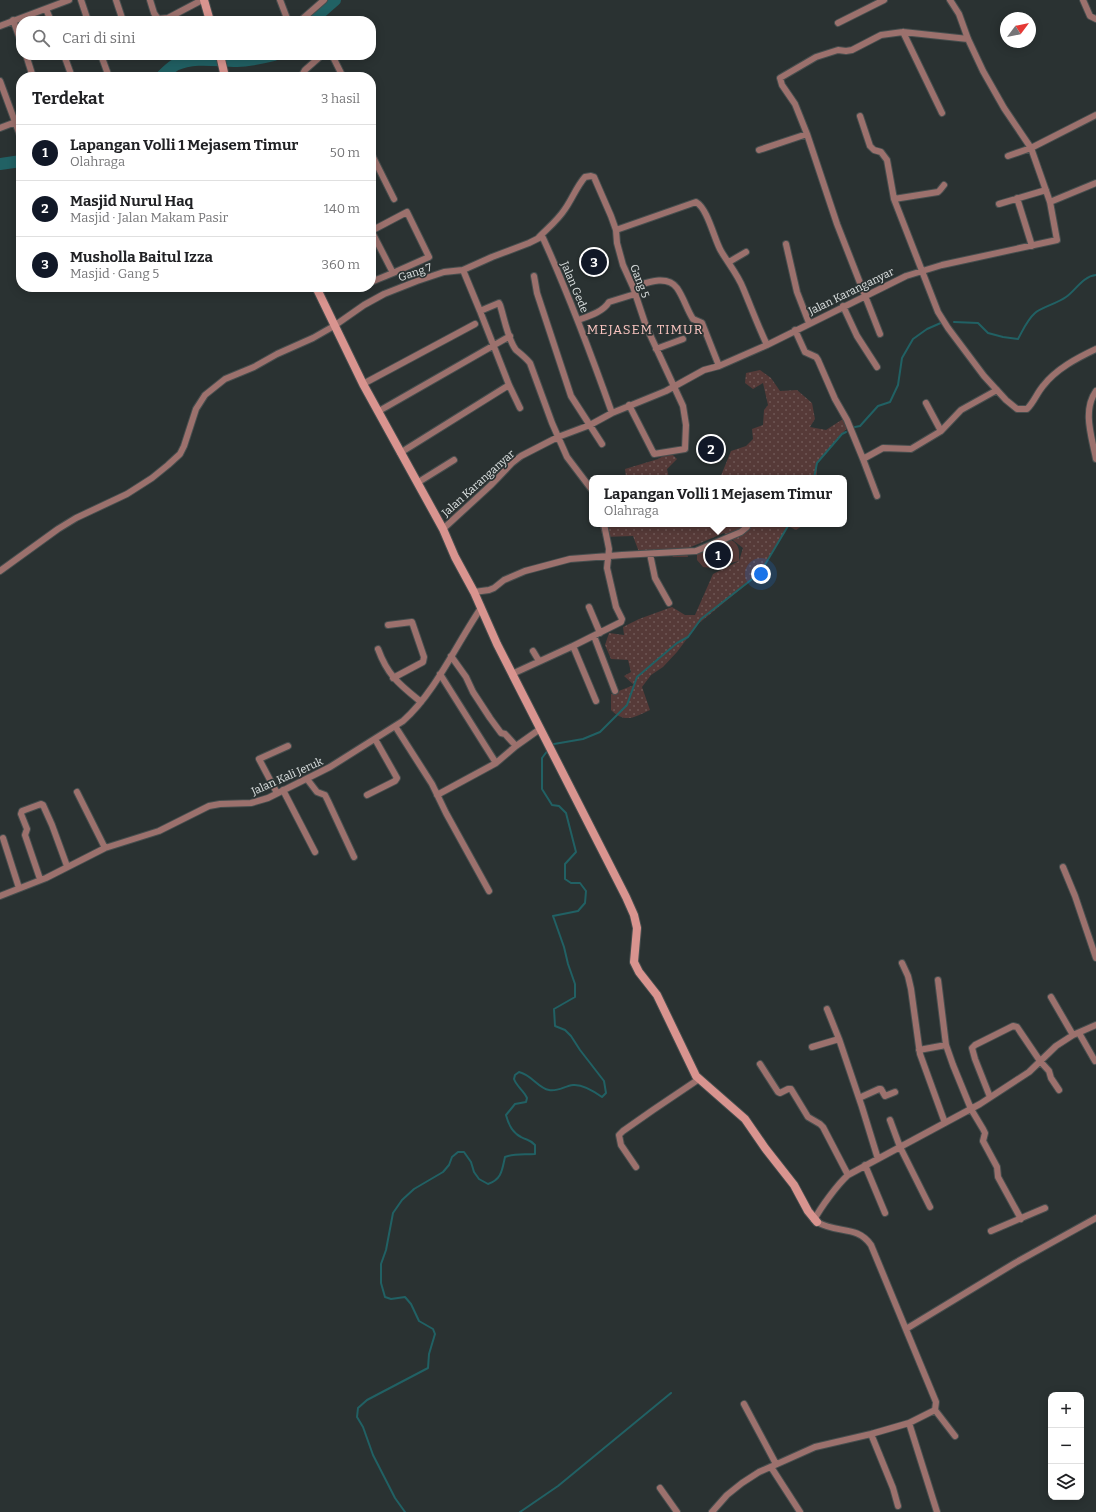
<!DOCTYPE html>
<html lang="id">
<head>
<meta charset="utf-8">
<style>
  :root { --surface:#fff; --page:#f6f6f6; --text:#202124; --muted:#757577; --line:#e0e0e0; --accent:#111827 }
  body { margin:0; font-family:Bitter,serif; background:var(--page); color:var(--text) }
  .controls { position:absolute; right:12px; bottom:12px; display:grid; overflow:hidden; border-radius:8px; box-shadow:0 2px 10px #0003 }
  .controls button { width:36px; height:36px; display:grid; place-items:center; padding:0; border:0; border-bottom:1px solid var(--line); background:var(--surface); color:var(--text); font:20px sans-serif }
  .compass { position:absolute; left:1000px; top:12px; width:36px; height:36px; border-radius:50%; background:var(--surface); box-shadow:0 2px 10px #0003; rotate:58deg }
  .you { position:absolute; left:761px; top:574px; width:14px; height:14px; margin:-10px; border:3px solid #fff; border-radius:50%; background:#1a73e8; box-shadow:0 0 0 6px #1a73e833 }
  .badge { display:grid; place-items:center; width:26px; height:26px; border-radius:50%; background:var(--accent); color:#fff; font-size:13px; font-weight:700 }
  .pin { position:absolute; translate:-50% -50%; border:2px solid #fff; box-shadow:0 1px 4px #0006 }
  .popup { position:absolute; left:589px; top:475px; width:258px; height:52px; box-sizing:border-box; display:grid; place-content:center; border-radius:8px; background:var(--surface); filter:drop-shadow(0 1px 3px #0005); font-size:13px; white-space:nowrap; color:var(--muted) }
  .popup b { font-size:15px; color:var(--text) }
  .popup::after { content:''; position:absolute; left:50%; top:100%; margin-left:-8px; border:8px solid transparent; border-top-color:var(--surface) }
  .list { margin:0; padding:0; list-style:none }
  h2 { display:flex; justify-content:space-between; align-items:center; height:52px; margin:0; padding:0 16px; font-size:17px }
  h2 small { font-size:13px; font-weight:400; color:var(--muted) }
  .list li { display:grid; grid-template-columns:26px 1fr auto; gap:12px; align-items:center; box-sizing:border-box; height:56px; padding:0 16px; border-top:1px solid var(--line) }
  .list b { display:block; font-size:15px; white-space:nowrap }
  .list p { margin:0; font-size:13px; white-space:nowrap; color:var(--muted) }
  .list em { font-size:13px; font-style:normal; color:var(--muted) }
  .icon { flex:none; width:22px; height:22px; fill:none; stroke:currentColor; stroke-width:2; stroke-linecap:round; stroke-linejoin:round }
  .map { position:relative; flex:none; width:1096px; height:1512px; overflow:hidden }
  .search { position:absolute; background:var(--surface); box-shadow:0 2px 10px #0003; left:16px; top:16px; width:360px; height:44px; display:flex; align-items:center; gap:10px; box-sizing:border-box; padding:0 14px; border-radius:16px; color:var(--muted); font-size:15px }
  .panel { position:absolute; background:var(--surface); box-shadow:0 2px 10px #0003; left:16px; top:72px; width:360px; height:220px; border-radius:16px }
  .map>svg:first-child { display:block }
</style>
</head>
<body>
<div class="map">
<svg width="1096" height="1512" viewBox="0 0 1096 1512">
  <defs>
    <pattern id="grass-dots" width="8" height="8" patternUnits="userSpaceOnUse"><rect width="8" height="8" fill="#563a38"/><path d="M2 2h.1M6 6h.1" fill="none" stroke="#6e5654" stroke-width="1.8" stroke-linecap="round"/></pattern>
  </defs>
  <rect width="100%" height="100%" fill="#2a3232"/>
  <path fill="url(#grass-dots)" d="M 760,370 L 771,378 L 780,391 L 797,390 L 812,403 L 815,419 L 810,427 L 826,430 L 843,419 L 847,428 L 817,463 L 817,478 L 720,478 L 731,451 L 746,446 L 753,439 L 752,429 L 763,425 L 764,410 L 768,405 L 763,383 L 753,389 L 745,383 L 746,373 Z
    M 670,452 L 677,459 L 667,469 L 669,478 L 619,478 L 626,477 L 625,469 L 658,459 Z
    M 599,524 L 805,524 L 796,530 L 788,526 L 760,573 L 698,624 L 677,652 L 663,667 L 651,675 L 642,687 L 650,710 C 635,717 625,724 611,710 L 611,694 L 634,685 L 624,676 L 631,672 L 628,660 L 611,659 L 605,645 L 609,633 L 624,635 L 623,627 L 639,619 L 672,607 L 685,615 L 695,615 L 713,574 L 739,561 L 743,548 L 724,533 L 686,549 L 688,557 L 673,557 L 669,551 L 639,552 L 633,536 L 603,537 Z"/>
  <path fill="#563a38" d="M 725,536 C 738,544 740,545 739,561 L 711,568 L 703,567 L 697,560 L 697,548 Z"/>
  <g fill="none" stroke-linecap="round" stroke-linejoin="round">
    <path stroke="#216164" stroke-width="2" d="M 954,322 L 978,323 L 988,333 L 1003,337 L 1018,339 C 1023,330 1027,320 1035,313 C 1040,308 1058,303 1066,297 C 1075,291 1083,276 1096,275
      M 855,427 L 860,426 L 878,406 L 890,402 L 898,385 L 902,358 L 913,339 L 927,329 L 943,322
      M 814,478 L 817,463 L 842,434 L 846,432
      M 552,745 L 554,744 L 583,739 L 600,732 L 627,705 L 637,677 L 677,643 L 688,637 L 701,619 L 760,573 L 788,526 L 795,524
      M 405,1512 L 395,1498 L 373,1455 L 363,1427 L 357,1417 L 358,1408 L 367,1400 L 428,1368 L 429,1354 L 435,1334 L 433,1329 L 419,1321 L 411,1304 L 405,1297 L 391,1299 L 385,1297 L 381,1283 L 381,1264 L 386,1250 L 393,1213 L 402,1200 L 414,1189 L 443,1172 L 449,1165 L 452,1157 L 458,1152 L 464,1152 L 471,1162 L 474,1172 L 479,1179 L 488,1184 C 502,1179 502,1170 505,1157 C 514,1153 525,1155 535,1154 L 535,1145 C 528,1138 528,1141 521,1137 C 513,1133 508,1123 506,1115 L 515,1104 L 526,1102 L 527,1098 C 524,1091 517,1087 514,1079 L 515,1075 L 519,1072 C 532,1075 538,1088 549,1090 C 557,1092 565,1086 573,1085 C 582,1084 595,1092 602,1097 L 606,1093 L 604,1081 L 580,1050 L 571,1036 L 565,1030 L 555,1026 L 554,1009 L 575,997 L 575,984 L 568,964 L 564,947 L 553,916 L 578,911 L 585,903 L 586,891 L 580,883 L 571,883 L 565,879 L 565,864 L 576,852 L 566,813 L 559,806 L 552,805 L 542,789 L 542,758 L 548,750
      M 520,1512 L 558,1486 L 671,1393"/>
    <path stroke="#216164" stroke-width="12" d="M 311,21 L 335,0
      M 161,77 C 165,73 170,68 175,65 C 196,56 216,61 237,61 C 249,61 262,58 274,55
      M 0,164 L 21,161"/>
    <g stroke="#474e4e" stroke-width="8">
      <path id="street" d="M 81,0 L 88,21
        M 116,0 L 123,21
        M 150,0 L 154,13 L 158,19 L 168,18 L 202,0
        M 280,0 L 288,21
        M 1083,0 L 1090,16 L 1096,19
        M 46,9 L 51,21
        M 13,20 L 21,42
        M 300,21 L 324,0
        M 838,23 L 884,0
        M 0,26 L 69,0
        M 903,32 L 942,113
        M 26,55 L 33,77
        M 64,55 L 72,77
        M 101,55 L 109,77
        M 332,55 L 343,77
        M 301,77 L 305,70 L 322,55
        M 0,81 L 21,138
        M 860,116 L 870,146 L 874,150 L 881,152 L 887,160 L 894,199 L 938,312 L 948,328 L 984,376 L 1006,400 L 1017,409 L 1027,409 C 1034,402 1037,393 1043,386 C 1056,369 1077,358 1096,349
        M 0,128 L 21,120
        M 759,150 L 807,134
        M 371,153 L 394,199
        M 1008,156 L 1031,148 L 1096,115
        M 1017,198 L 1032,246
        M 894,199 L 938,192 L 940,190 L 944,185
        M 1050,202 L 1096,183
        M 999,204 L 1046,190
        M 371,230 L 393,273 L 371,282
        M 616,230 L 696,202 C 708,209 714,239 721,251 C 728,263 738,275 743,288 C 751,307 758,326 767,345
        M 371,231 L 407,212 L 429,257 L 393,273
        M 539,237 C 548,228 558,220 565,209 C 572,199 577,186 585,177 L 591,176 L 594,177 L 611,216 L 616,230 L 617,243 L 623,265 L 633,287 L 646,326 L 683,406 L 686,425 L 685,449 L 654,454 L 629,405
        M 786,244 L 797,292 L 809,323
        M 729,262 L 746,252
        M 463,270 L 480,311 L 499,303 L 500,305 C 504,317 508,340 516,350 C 521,354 526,358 530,363 L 552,423 L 567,457 L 592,490
        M 534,276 L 537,293 L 571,396 L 602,444
        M 633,287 C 646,283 667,274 677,288 C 684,298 687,310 693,319 L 702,323 L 719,366
        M 843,306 L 857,336 L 877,367
        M 480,311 L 509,385 L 520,408
        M 578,320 C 589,316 603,312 609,302 L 635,294
        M 795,330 L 805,352 L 816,357 L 818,360 L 835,399 L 847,420 L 863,459 L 883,448 L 911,449 L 941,431 L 961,410 L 997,390
        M 880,334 L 837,224 L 807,134 L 795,104 L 782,85 L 780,78 L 816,57 L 838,50 L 846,51 L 852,50 L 881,35 L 903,32 L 968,39
        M 656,349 L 683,339
        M 363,384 L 475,324
        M 926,403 L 941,431
        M 379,411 L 510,336
        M 400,453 L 509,385
        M 863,459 L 877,496
        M 1096,459 C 1092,437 1082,411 1096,391
        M 417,483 L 454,460
        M 443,529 L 492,484 L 512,463 L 521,456 L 558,437 L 590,425 L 612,413 L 666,391 L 704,370 L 719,366 L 767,345 L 906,276 L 942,265 L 1057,240 L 1050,202 L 1031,148 L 1004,108 L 983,71 L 968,39 L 959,14 L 950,0
        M 650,554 L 655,578 L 669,603
        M 0,571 L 58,529 L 76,518 L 127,494 L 152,478 L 168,465 L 180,454 L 184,446 L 196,409 L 205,395 L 225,379 L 254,367 L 277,354 L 313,338 L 334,326 L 364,305 L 384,294 L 417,281 L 444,272 L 463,270 L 492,257 L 529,243 L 541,237 L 543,238 C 569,295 591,354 612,413
        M 474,592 L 489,590 L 494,588 L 504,580 L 525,571 L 570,559 L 622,555 L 696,551 L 741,532 L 747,527 L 747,524
        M 589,607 L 600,633
        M 388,625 L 412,622 L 424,657 L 423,662 L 393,678
        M 594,636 L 615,691
        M 573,646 L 596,701
        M 378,649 C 388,676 399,684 421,702
        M 533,651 L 539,661
        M 451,656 L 466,677 L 473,692 L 490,718 L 501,733 L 505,734 L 516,746
        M 440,674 L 496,763
        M 512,674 L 573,646 L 621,622 L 622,619 L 616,607 L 607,568 L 609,549 L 604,524
        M 395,726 L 432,784 L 446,813 L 489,891
        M 307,779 L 317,792 L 325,795 L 328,801 L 354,857
        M 283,790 L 315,852
        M 77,792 L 105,848
        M 277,793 L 259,759 L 288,746
        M 367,795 L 395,781 L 397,778 L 375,739
        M 437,795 L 496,763 L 516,746 L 540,729
        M 3,838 L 19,888
        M 1063,867 L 1075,896 L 1096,958
        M 40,879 L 25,835 L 27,829 L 21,814 L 22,811 L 41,804 L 43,805 L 52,825 L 67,866
        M 0,896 L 46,878 L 105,848 L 159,831 L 209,806 L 220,804 L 251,803 L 268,798 L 330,767 L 403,721 C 435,693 457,643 481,608
        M 902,963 L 908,976 L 911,989 L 920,1054 L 945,1123
        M 938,980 L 946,1045 L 953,1065 L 971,1109 L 983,1129 L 985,1133 L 983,1141 L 997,1167 L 998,1177 L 1021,1219
        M 1051,997 L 1073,1035
        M 827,1009 L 839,1039 L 862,1107 L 878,1159
        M 1079,1033 L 1095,1061
        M 812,1047 L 839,1039
        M 919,1050 L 946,1045
        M 760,1064 L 778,1092 L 780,1093 L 788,1089 L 791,1089 L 808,1117 L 820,1124 L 823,1127 L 848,1175
        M 990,1097 L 975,1059 L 972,1048 L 975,1045 L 1013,1026 L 1017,1027 L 1040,1061 L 1049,1071 L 1051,1078 L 1059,1090
        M 859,1098 L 879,1089 L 881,1089 L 885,1096 L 895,1092
        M 890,1120 L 900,1147 L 930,1207
        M 865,1165 L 885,1213
        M 636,1167 L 621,1145 L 619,1135 L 623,1131 L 653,1110 L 699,1079
        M 814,1220 C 821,1207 837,1185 848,1175 L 980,1104 L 1029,1072 L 1056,1046 L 1073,1035 L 1096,1025
        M 991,1231 L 1045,1208
        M 906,1329 L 1015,1263 L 1096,1218
        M 744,1404 L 776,1464
        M 935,1410 L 955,1436
        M 909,1423 L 937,1512
        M 871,1434 L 893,1488 L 898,1506
        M 771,1467 L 800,1512
        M 660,1488 L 677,1512
        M 712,1512 L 727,1495 L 742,1483 L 759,1472 L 815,1447 L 871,1434 L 909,1423 L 935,1410 L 936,1402 L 871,1245 C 857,1225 838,1234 817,1222"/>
    </g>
    <g stroke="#474e4e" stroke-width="10">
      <path id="secondary" d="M 204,0 L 210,21
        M 220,55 L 225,77
        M 316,287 L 363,384 L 443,529 L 455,557 L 474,592 L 497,644 L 626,897 L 634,915 L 637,928 L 634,962 L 639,972 L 657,995 L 696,1076 L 745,1119 L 765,1148 L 794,1185 L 808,1211 L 817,1222"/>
    </g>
    <use href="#street" stroke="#9c716d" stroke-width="6"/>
    <use href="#secondary" stroke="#d9948f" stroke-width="8"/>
  </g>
  <g text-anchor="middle" stroke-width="3.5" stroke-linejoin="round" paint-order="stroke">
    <g font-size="11" fill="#dde2e2" stroke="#2a3232">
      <text transform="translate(415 272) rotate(-19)" y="4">Gang 7</text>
      <text transform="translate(640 281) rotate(69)" y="4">Gang 5</text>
      <text transform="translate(575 287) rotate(67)" y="4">Jalan Gede</text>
      <text transform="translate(851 291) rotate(-26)" y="4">Jalan Karanganyar</text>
      <text transform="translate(478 483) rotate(-42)" y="4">Jalan Karanganyar</text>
      <text transform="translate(287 776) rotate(-24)" y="4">Jalan Kali Jeruk</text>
    </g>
    <g font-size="13" letter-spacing="1" fill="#f9c5c0" stroke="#2a3232">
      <text x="645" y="334">MEJASEM TIMUR</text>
    </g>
  </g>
</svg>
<div class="controls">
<button>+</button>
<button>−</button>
<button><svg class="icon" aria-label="layers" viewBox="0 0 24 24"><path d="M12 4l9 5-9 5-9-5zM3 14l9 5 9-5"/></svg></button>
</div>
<svg class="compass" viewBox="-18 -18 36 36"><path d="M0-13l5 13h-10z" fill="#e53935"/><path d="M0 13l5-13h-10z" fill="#757577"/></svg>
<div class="you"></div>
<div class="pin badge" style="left:718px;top:555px">1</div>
<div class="popup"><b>Lapangan Volli 1 Mejasem Timur</b>Olahraga</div>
<div class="pin badge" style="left:711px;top:449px">2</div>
<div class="pin badge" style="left:594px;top:262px">3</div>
<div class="search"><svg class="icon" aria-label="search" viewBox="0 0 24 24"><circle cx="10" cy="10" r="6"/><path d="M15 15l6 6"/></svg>Cari di sini</div>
<section class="panel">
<h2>Terdekat<small>3 hasil</small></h2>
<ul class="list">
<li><span class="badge">1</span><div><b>Lapangan Volli 1 Mejasem Timur</b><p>Olahraga</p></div><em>50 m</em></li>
<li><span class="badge">2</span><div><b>Masjid Nurul Haq</b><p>Masjid · Jalan Makam Pasir</p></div><em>140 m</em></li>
<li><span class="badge">3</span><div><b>Musholla Baitul Izza</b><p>Masjid · Gang 5</p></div><em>360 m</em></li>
</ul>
</section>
</div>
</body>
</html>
